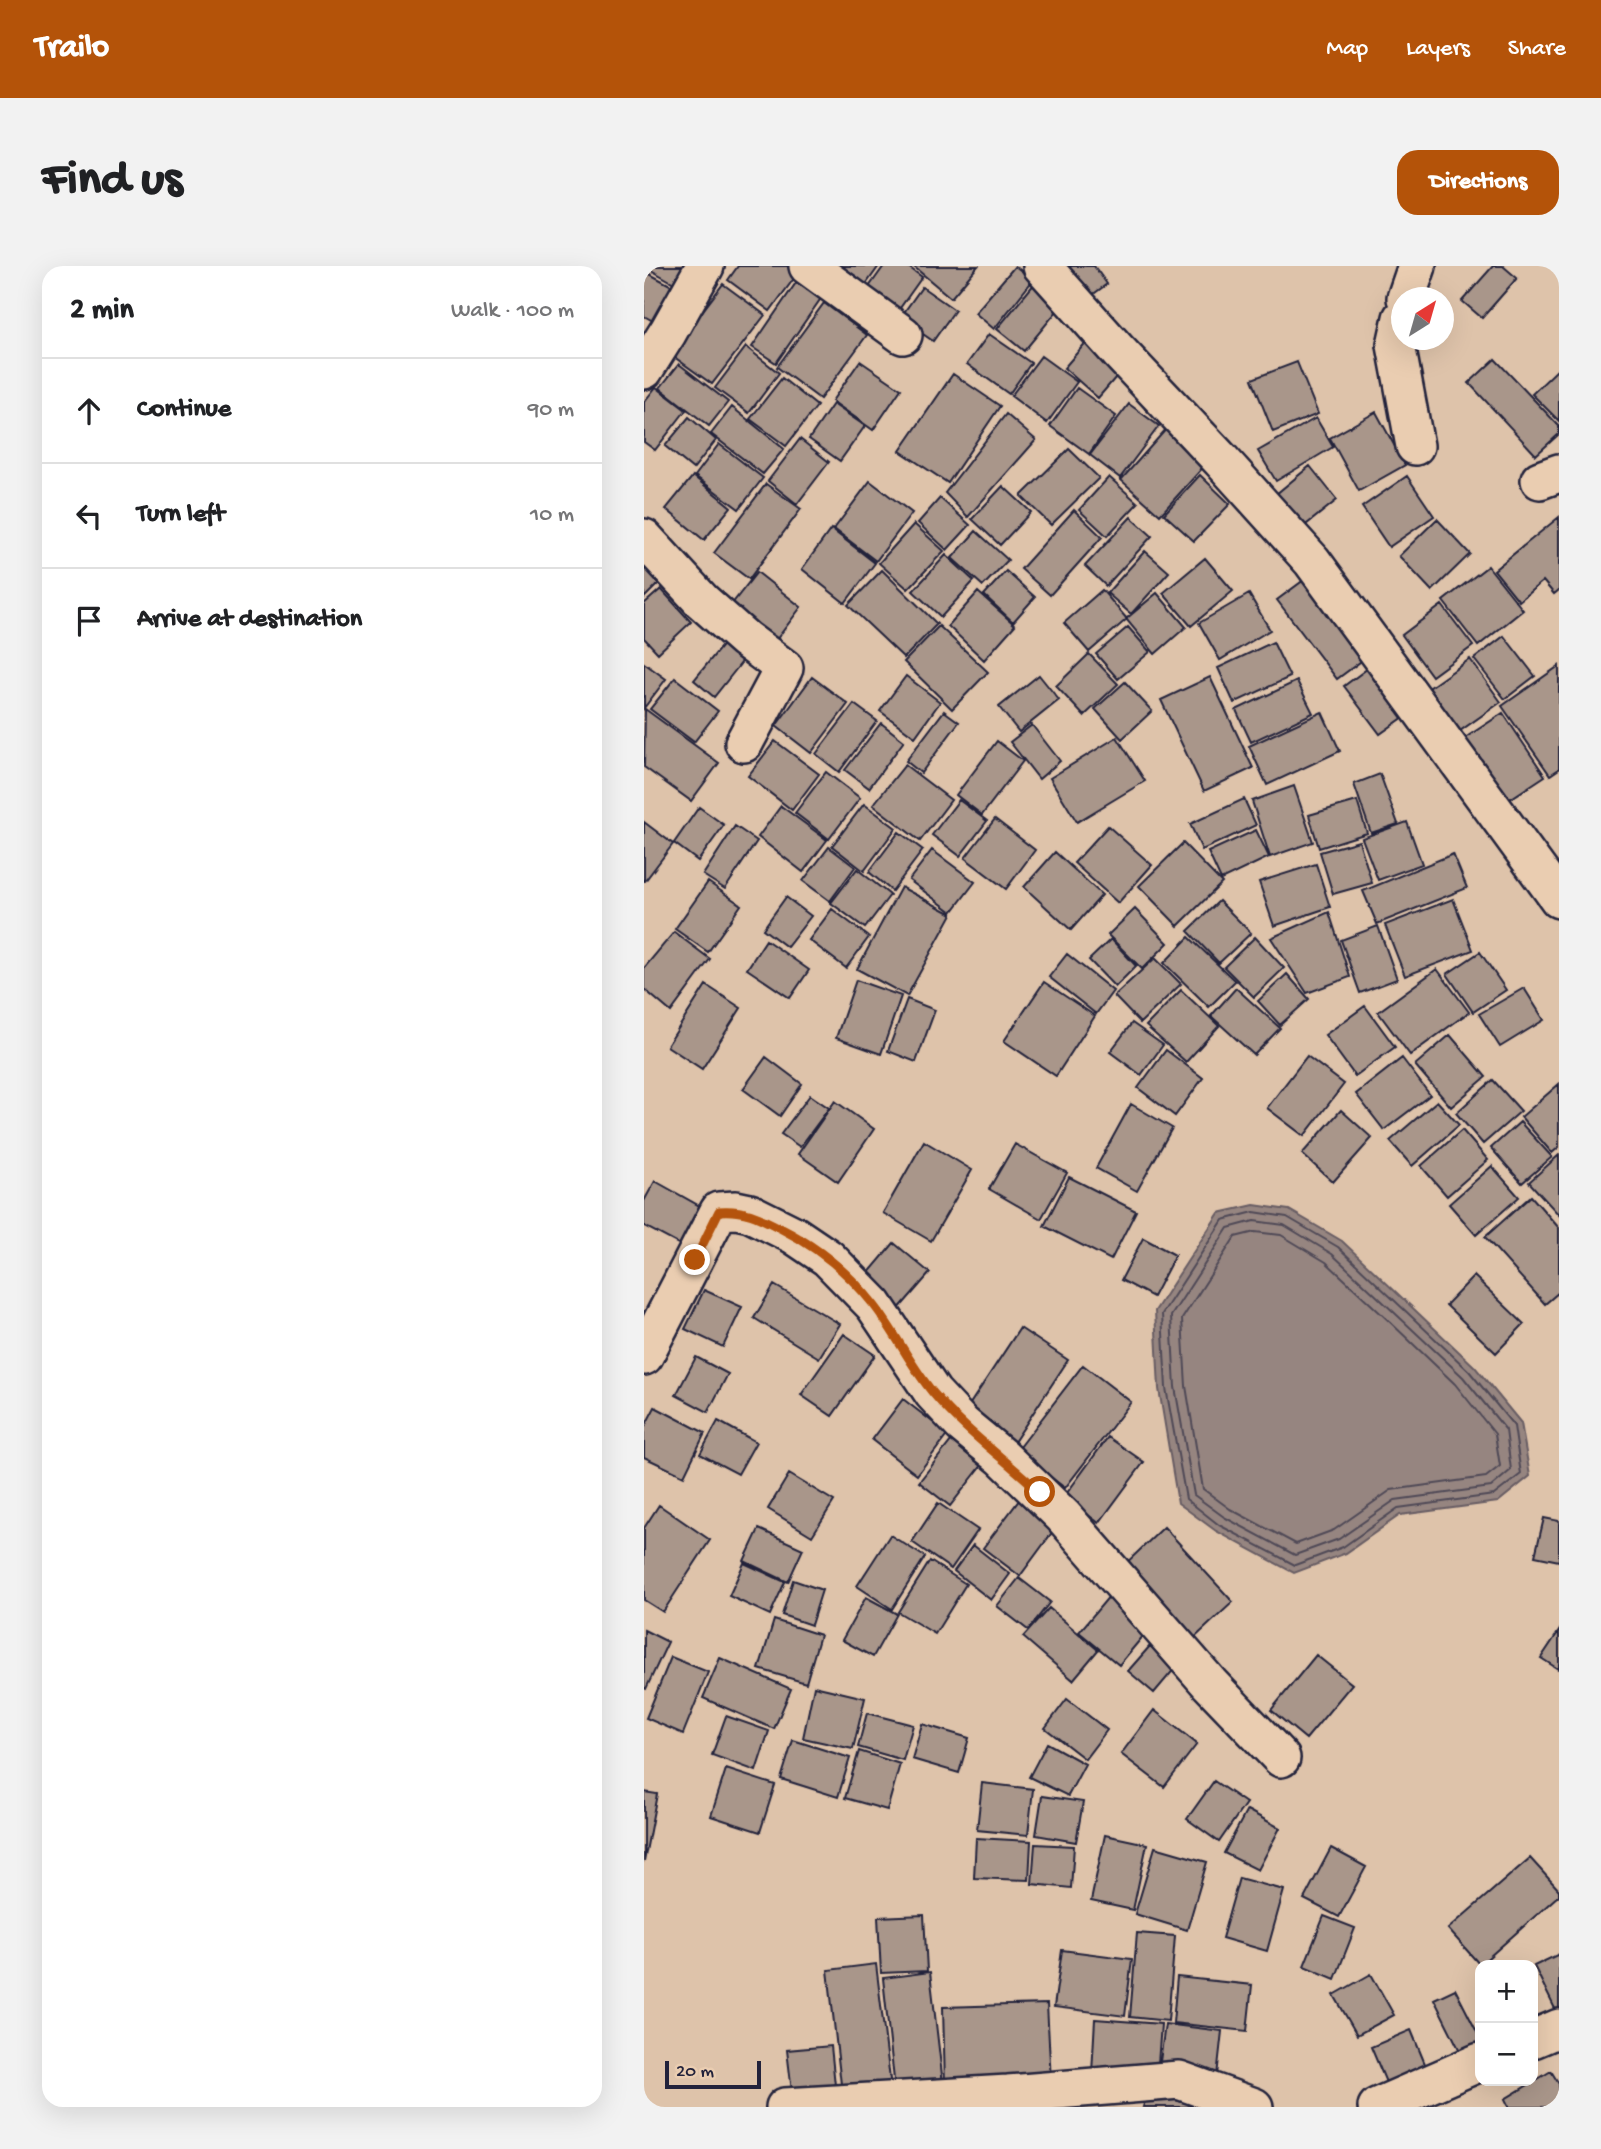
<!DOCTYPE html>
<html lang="en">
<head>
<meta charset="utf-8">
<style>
  :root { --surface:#fff; --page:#f2f2f2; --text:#202124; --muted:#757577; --line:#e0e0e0; --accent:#b45309 }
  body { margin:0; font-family:"Gochi Hand",sans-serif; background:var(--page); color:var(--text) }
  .controls { position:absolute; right:21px; bottom:21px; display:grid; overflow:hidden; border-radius:14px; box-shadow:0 7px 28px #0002 }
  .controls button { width:63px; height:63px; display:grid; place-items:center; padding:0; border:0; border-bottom:2px solid var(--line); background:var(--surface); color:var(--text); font:35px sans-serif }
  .compass { position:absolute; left:747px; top:21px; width:63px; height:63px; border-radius:50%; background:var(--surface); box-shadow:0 7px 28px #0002; rotate:37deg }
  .scale { position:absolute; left:21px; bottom:18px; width:96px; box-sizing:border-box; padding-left:7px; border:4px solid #22223b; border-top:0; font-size:19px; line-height:24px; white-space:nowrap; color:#22223b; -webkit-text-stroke:5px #eacdb1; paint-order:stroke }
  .stop { position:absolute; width:21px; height:21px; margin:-16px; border:5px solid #b45309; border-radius:50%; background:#fff }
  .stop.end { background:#b45309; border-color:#fff; box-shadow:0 2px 7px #0008 }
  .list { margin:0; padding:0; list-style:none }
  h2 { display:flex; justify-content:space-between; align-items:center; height:91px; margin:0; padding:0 28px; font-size:30px }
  h2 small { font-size:23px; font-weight:400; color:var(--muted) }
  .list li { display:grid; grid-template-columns:46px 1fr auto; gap:21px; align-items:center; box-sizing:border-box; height:105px; padding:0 28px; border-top:2px solid var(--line) }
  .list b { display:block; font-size:26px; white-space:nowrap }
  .list em { font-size:23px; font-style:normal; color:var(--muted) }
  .icon { flex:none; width:38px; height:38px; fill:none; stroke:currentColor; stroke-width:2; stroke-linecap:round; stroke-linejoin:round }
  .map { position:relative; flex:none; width:915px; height:1841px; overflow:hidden; border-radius:21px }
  header { display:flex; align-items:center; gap:42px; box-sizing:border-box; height:98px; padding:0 35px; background:var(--accent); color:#fff }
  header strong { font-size:33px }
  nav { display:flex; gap:38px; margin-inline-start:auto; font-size:24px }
  .intro { display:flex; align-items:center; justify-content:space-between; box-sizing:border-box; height:168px; padding:0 42px }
  h1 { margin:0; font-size:49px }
  .button { padding:18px 32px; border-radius:21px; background:var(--accent); color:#fff; font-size:24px; font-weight:700 }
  main { display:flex; gap:42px; padding:0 42px }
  aside { flex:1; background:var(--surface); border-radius:21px; box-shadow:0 7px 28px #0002 }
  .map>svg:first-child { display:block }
</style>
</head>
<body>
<header>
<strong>Trailo</strong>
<nav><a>Map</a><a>Layers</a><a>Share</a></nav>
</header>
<div class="intro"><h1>Find us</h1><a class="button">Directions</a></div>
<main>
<aside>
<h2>2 min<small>Walk · 100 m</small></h2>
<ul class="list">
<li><svg class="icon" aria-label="ahead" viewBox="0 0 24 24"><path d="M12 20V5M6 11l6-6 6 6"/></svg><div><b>Continue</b></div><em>90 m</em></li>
<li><svg class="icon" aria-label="left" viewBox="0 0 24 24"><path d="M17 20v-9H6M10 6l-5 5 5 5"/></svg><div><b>Turn left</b></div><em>10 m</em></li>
<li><svg class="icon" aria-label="arrive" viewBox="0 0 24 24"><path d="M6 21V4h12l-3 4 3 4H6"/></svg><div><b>Arrive at destination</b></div></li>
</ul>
</aside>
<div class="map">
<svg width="915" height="1841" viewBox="0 0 915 1841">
  <rect width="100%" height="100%" fill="#dec3aa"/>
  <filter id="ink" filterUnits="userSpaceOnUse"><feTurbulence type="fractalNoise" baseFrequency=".0143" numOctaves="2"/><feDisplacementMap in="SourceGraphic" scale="14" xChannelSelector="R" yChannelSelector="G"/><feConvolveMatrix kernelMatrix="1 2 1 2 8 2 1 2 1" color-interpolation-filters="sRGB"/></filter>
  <g filter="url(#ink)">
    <path fill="#968580" stroke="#685d64" stroke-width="2" d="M 610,939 L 645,944 L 698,975 L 831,1101 L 877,1157 L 886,1210 L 854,1236 L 756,1249 L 702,1287 L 650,1307 L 572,1265 L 534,1237 L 515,1123 L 511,1045 L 575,947 Z"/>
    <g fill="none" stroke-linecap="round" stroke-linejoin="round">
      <path stroke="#504a57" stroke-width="2" d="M 610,946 L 643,951 L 694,981 L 825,1105 L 870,1160 L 877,1208 L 850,1229 L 754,1242 L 699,1281 L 651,1299 L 575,1259 L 542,1233 L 522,1122 L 518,1048 L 579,954 Z
        M 610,955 L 640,959 L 688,988 L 819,1111 L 862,1164 L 867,1204 L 847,1221 L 751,1234 L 695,1273 L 651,1289 L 580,1251 L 550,1229 L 531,1121 L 527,1050 L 584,962 Z
        M 611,966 L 637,969 L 682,996 L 746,1056 L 811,1118 L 851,1168 L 856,1200 L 842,1211 L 747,1224 L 690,1264 L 652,1278 L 586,1243 L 559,1223 L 542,1120 L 538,1053 L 591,971 Z"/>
    </g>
    <path fill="#a9968a" stroke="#22223b" stroke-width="2" d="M 0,0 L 41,0 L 30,17 Z
      M 94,0 L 144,0 L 154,7 L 126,45 L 84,14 Z
      M 195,0 L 235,0 L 220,21 Z
      M 240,0 L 263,0 L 278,11 L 251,49 L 220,28 Z
      M 269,0 L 334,0 L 307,32 Z
      M 371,0 L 389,14 L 350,63 L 331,47 Z
      M 415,0 L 450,0 L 463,18 L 440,35 Z
      M 849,0 L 859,0 L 873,12 L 838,52 L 818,35 Z
      M 0,5 L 28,20 L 9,55 L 0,50 Z
      M 156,11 L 180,28 L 132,97 L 108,81 Z
      M 391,17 L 418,39 L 380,85 L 353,63 Z
      M 79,18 L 121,49 L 68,118 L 26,88 Z
      M 278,21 L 311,44 L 289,75 L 256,52 Z
      M 180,37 L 223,69 L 176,133 L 133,101 Z
      M 345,68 L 387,97 L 365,128 L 323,98 Z
      M 444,74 L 478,104 L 454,132 L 420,102 Z
      M 102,81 L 135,107 L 105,147 L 71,122 Z
      M 397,90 L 433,116 L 403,157 L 367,130 Z
      M 851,93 L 915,160 L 915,168 L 892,189 L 825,117 Z
      M 216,95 L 257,123 L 229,164 L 188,135 Z
      M 653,96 L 674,148 L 629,166 L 608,113 Z
      M 35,98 L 84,136 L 65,160 L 16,122 Z
      M 915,102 L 915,155 L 888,128 Z
      M 309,108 L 356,140 L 304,217 L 256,185 Z
      M 138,112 L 173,140 L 142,180 L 106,153 Z
      M 12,121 L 42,144 L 11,184 L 0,176 L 0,136 Z
      M 433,122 L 472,150 L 445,188 L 406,160 Z
      M 189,138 L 221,160 L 196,195 L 165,173 Z
      M 485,138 L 515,160 L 476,212 L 446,189 Z
      M 88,141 L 140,183 L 119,208 L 67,168 Z
      M 732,146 L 761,199 L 715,225 L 686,172 Z
      M 362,148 L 392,174 L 324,251 L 301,227 Z
      M 45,151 L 72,174 L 49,203 L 21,180 Z
      M 672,152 L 689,181 L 632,215 L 614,185 Z
      M 524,161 L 563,197 L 516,249 L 477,214 Z
      M 156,173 L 185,196 L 153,238 L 124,215 Z
      M 75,178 L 119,212 L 95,243 L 51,210 Z
      M 425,183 L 455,212 L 407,259 L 377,230 Z
      M 666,200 L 693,234 L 658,262 L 631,229 Z
      M 556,209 L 586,238 L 550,275 L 520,248 Z
      M 49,210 L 87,241 L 60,274 L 22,243 Z
      M 763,210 L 790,250 L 745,281 L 718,241 Z
      M 465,211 L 494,237 L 463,270 L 435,244 Z
      M 226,215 L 268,247 L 232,295 L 190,263 Z
      M 122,218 L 157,243 L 105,313 L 70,287 Z
      M 359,220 L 387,246 L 356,279 L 328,253 Z
      M 296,232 L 326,259 L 303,284 L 274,257 Z
      M 430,244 L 458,271 L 406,329 L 377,303 Z
      M 487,251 L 508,270 L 462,320 L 441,300 Z
      M 915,251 L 915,324 L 910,328 L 899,315 L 875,335 L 850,304 Z
      M 793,253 L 826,288 L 788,325 L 755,290 Z
      M 270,258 L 300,285 L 264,323 L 235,297 Z
      M 187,263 L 231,297 L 201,337 L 158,303 Z
      M 332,265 L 364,294 L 339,320 L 308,292 Z
      M 0,284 L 24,308 L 0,332 Z
      M 501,285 L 525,306 L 487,348 L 463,327 Z
      M 302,289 L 330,315 L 297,351 L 269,325 Z
      M 561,292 L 589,325 L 547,360 L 519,327 Z
      M 844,300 L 879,344 L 834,380 L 799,335 Z
      M 238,304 L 293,358 L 260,392 L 204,339 Z
      M 362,305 L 391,331 L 369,356 L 340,329 Z
      M 113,306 L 157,341 L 129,378 L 84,343 Z
      M 664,311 L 724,390 L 693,413 L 633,334 Z
      M 17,323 L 47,356 L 14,387 L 0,372 L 0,338 Z
      M 458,324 L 483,353 L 445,386 L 420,357 Z
      M 334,326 L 371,359 L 340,394 L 304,360 Z
      M 513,327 L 542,361 L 511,388 L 482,353 Z
      M 605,328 L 626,364 L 576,394 L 555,357 Z
      M 798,339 L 829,380 L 788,410 L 758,369 Z
      M 295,360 L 344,406 L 308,443 L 260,396 Z
      M 484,361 L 506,386 L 474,413 L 452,388 Z
      M 860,370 L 891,410 L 861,433 L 830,393 Z
      M 81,376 L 101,392 L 70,431 L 50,414 Z
      M 629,376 L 646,411 L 590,437 L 574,402 Z
      M 445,388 L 474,418 L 440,450 L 412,420 Z
      M 826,393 L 857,436 L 813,467 L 782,424 Z
      M 0,397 L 22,413 L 0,442 Z
      M 731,397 L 767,446 L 736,468 L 700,420 Z
      M 915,400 L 915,503 L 906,509 L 858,440 Z
      M 395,409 L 415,434 L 375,466 L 355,441 Z
      M 262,410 L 296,436 L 271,471 L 236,445 Z
      M 168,411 L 204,438 L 167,487 L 132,460 Z
      M 566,411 L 609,502 L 560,525 L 517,434 Z
      M 31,412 L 74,445 L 50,476 L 6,443 Z
      M 653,415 L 669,447 L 607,476 L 592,444 Z
      M 481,416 L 508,445 L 478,473 L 451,443 Z
      M 210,438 L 233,455 L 195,506 L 172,488 Z
      M 1,443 L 75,497 L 47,535 L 0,501 Z
      M 300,445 L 315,456 L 277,507 L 262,495 Z
      M 678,446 L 696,485 L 623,519 L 605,480 Z
      M 859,447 L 901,510 L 863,535 L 821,472 Z
      M 237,457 L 260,475 L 225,522 L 201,504 Z
      M 388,459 L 416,495 L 395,513 L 366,476 Z
      M 473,471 L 501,515 L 433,556 L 406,512 Z
      M 131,475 L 175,508 L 148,544 L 104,510 Z
      M 353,475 L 379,495 L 338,549 L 312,529 Z
      M 261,499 L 307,534 L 276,575 L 229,539 Z
      M 182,506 L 216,532 L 185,573 L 151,547 Z
      M 736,508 L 754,558 L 727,567 L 710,518 Z
      M 650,520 L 669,576 L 626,591 L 608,535 Z
      M 600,533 L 612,559 L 558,584 L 546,558 Z
      M 315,534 L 343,555 L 316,590 L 288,569 Z
      M 713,535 L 723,567 L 675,582 L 665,549 Z
      M 220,538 L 252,562 L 220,605 L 188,580 Z
      M 137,540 L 183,574 L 159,606 L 114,571 Z
      M 55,541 L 80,559 L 54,595 L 30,577 Z
      M 351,553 L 391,584 L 362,623 L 321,592 Z
      M 0,556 L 29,578 L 1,615 L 0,615 Z
      M 763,556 L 778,598 L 734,614 L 718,572 Z
      M 91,560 L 113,575 L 81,623 L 59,609 Z
      M 464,560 L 508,599 L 474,637 L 430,597 Z
      M 612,564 L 625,591 L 577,614 L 564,586 Z
      M 255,566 L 279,584 L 248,625 L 225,606 Z
      M 715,575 L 728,617 L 689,628 L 676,586 Z
      M 539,577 L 578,617 L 534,660 L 495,620 Z
      M 185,581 L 211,601 L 186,635 L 159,615 Z
      M 288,584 L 331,616 L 308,646 L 265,614 Z
      M 411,586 L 458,629 L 427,664 L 380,621 Z
      M 809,588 L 823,622 L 733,658 L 719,625 Z
      M 672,598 L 686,641 L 630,660 L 615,616 Z
      M 213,603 L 246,629 L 221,662 L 187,637 Z
      M 64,616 L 97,639 L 64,686 L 31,663 Z
      M 257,621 L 308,648 L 263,730 L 213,703 Z
      M 142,631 L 167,650 L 143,681 L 119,663 Z
      M 809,633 L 829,684 L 761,710 L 741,659 Z
      M 575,635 L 607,667 L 575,697 L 544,665 Z
      M 188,643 L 225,671 L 202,702 L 165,674 Z
      M 491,643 L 524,677 L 498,703 L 464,669 Z
      M 685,646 L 706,711 L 663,727 L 627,672 Z
      M 734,660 L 753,713 L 716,727 L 697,674 Z
      M 30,666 L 66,693 L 27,746 L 0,723 L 0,702 Z
      M 545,671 L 591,715 L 565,741 L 520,697 Z
      M 611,671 L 640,702 L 610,731 L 580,701 Z
      M 467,673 L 492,700 L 471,721 L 445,694 Z
      M 122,674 L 165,704 L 146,732 L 103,703 Z
      M 836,686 L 862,724 L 829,746 L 803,708 Z
      M 423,688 L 469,725 L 452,748 L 405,711 Z
      M 511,692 L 537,718 L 496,757 L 470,730 Z
      M 793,703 L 825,746 L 766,789 L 734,746 Z
      M 643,708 L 665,733 L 636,759 L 614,735 Z
      M 212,714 L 257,730 L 237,788 L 192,772 Z
      M 400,716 L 451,750 L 412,810 L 360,775 Z
      M 62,719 L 97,742 L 58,803 L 23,780 Z
      M 592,722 L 636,762 L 610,789 L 567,750 Z
      M 880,722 L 900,754 L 856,781 L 835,748 Z
      M 537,724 L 575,760 L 542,796 L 502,760 Z
      M 263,733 L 291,744 L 272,796 L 244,785 Z
      M 721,740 L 751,781 L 711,810 L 681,769 Z
      M 488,757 L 519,779 L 497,809 L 466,786 Z
      M 806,769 L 842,811 L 807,841 L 771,799 Z
      M 522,784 L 559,812 L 531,850 L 494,822 Z
      M 663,790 L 700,818 L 660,870 L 623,842 Z
      M 122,791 L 158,818 L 136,850 L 99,823 Z
      M 758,792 L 786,829 L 740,864 L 712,828 Z
      M 849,814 L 877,845 L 839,878 L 812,847 Z
      M 915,818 L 915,881 L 908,887 L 877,851 Z
      M 166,829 L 185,842 L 156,881 L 137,868 Z
      M 191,835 L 230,863 L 194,916 L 154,888 Z
      M 793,835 L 815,859 L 768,900 L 746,875 Z
      M 487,838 L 528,862 L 493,925 L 452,902 Z
      M 697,844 L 728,872 L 689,916 L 658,888 Z
      M 876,856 L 908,891 L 878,917 L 847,882 Z
      M 818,864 L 844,894 L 803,930 L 777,900 Z
      M 280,875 L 328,904 L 287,975 L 239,947 Z
      M 371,878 L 423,907 L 397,953 L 345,923 Z
      M 915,889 L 915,949 L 885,916 Z
      M 848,900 L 875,931 L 832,969 L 805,938 Z
      M 425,911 L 492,945 L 467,994 L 400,960 Z
      M 11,915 L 59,942 L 38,980 L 0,960 L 0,935 Z
      M 887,930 L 915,962 L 915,1026 L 901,1038 L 841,971 Z
      M 499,972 L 531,989 L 509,1031 L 477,1014 Z
      M 250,977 L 286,1007 L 253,1045 L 217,1016 Z
      M 830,1010 L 880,1058 L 852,1087 L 802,1039 Z
      M 130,1019 L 196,1058 L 175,1092 L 110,1052 Z
      M 60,1024 L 98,1041 L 79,1081 L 41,1063 Z
      M 376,1062 L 424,1094 L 368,1179 L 320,1147 Z
      M 200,1068 L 231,1089 L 188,1150 L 157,1129 Z
      M 52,1091 L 84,1108 L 64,1146 L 32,1129 Z
      M 439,1099 L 487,1136 L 421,1222 L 373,1185 Z
      M 259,1133 L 304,1168 L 273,1209 L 228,1174 Z
      M 11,1141 L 61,1167 L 40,1210 L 0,1191 L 0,1162 Z
      M 74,1155 L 112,1176 L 94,1208 L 56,1188 Z
      M 311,1170 L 342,1194 L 306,1240 L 275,1216 Z
      M 464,1171 L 500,1196 L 455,1257 L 420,1231 Z
      M 145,1208 L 190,1235 L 168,1270 L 124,1243 Z
      M 379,1229 L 415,1257 L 376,1310 L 339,1282 Z
      M 294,1237 L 334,1264 L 307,1303 L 268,1276 Z
      M 15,1239 L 66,1274 L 19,1346 L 0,1334 L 0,1262 Z
      M 900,1252 L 915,1255 L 915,1295 L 891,1290 Z
      M 520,1261 L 589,1336 L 546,1376 L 477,1302 Z
      M 115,1263 L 159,1283 L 144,1316 L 100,1295 Z
      M 246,1269 L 281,1291 L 248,1343 L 213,1320 Z
      M 329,1279 L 366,1308 L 347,1334 L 310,1305 Z
      M 286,1295 L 322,1318 L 291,1368 L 254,1346 Z
      M 100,1297 L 141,1316 L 126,1349 L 85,1330 Z
      M 375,1312 L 406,1336 L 384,1364 L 353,1340 Z
      M 149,1314 L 178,1324 L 167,1359 L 138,1349 Z
      M 466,1329 L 505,1363 L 475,1399 L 435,1366 Z
      M 222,1331 L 253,1348 L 229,1391 L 198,1374 Z
      M 405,1342 L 454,1384 L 429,1414 L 379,1371 Z
      M 130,1354 L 176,1369 L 162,1417 L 115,1403 Z
      M 0,1364 L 24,1376 L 2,1423 L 0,1422 Z
      M 915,1365 L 915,1402 L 914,1403 L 897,1392 Z
      M 506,1380 L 532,1401 L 510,1427 L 484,1405 Z
      M 672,1389 L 708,1418 L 662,1473 L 627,1444 Z
      M 27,1391 L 64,1406 L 39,1468 L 2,1452 Z
      M 76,1392 L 147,1423 L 130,1463 L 59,1432 Z
      M 170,1420 L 221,1432 L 209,1483 L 159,1472 Z
      M 423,1433 L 463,1464 L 441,1493 L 401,1462 Z
      M 510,1444 L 553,1478 L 520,1521 L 477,1488 Z
      M 223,1447 L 269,1459 L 259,1494 L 214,1481 Z
      M 82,1450 L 125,1465 L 112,1505 L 68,1489 Z
      M 278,1458 L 325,1472 L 315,1507 L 268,1493 Z
      M 149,1474 L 206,1492 L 194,1531 L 137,1513 Z
      M 403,1477 L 441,1498 L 424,1530 L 385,1511 Z
      M 215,1485 L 256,1498 L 243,1544 L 201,1532 Z
      M 82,1503 L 131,1519 L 116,1566 L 67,1550 Z
      M 570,1515 L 602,1537 L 575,1576 L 543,1553 Z
      M 338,1517 L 389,1523 L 384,1569 L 333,1564 Z
      M 0,1526 L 13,1528 L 0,1596 Z
      M 398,1530 L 439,1536 L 432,1576 L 392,1569 Z
      M 603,1544 L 636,1562 L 614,1604 L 580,1587 Z
      M 461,1569 L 503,1578 L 489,1644 L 447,1635 Z
      M 332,1572 L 387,1575 L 385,1614 L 330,1612 Z
      M 391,1578 L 430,1580 L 427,1622 L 388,1618 Z
      M 511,1581 L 563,1596 L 543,1664 L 491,1648 Z
      M 687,1582 L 722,1601 L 695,1651 L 660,1633 Z
      M 886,1592 L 915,1624 L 915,1629 L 836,1699 L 804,1663 Z
      M 595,1612 L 640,1624 L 623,1685 L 578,1672 Z
      M 280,1649 L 283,1705 L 237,1707 L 234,1651 Z
      M 680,1650 L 711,1662 L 691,1713 L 660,1700 Z
      M 493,1667 L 531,1670 L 524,1755 L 486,1751 Z
      M 418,1684 L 488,1693 L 481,1750 L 410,1741 Z
      M 915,1688 L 915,1749 L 914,1749 L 890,1700 Z
      M 232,1698 L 247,1822 L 198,1827 L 184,1704 Z
      M 286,1706 L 299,1818 L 251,1823 L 239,1712 Z
      M 727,1708 L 750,1749 L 713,1769 L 690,1729 Z
      M 533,1711 L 608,1719 L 603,1765 L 529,1757 Z
      M 811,1723 L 836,1772 L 836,1780 L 818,1789 L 790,1733 Z
      M 403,1738 L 407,1816 L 301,1820 L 299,1741 Z
      M 451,1753 L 517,1758 L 513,1811 L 448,1807 Z
      M 521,1758 L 578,1765 L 573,1810 L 515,1803 Z
      M 767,1764 L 786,1810 L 746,1826 L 727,1781 Z
      M 187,1780 L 192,1829 L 149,1834 L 143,1784 Z
      M 907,1805 L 915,1818 L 915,1841 L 865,1841 L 861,1833 Z
      M 504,1826 L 556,1841 L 499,1841 Z"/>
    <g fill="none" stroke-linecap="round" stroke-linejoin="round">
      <g stroke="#22223b" stroke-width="42">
        <path id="minor" d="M 164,0 L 259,69
          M 398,0 L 475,86 L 577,194 L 668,295 L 915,633
          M 762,32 L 773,0
          M 758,52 L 752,79 L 771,180
          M 0,104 L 24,66 L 61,0
          M 896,214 L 915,207
          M 0,272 L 58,335 L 101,373 L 140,402 L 100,477
          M 0,1090 L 75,945 L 92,944 L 106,947 L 150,969 L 184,992 L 230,1039 L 289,1127 L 318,1158 L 358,1191 L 419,1250 L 566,1418 L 637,1492
          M 889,1773 L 915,1762
          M 141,1841 L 364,1828 L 535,1814 L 610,1841
          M 733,1841 L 836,1796"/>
      </g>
      <use href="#minor" stroke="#eacdb1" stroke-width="37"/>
    </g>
  </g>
  <g fill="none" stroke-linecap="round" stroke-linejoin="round" filter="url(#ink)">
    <path stroke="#b45309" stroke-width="9" d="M 51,994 L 75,945 C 100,943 115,951 136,962 C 172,980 205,1007 230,1039 C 252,1067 267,1101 290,1128 C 321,1165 361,1193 396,1226"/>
  </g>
</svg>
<div class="controls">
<button>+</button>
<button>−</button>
</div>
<svg class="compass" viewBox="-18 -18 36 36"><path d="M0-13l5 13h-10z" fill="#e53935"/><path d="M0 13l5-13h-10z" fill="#757577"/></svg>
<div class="scale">20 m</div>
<div class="stop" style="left:396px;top:1226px"></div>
<div class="stop end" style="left:51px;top:994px"></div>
</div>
</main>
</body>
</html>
